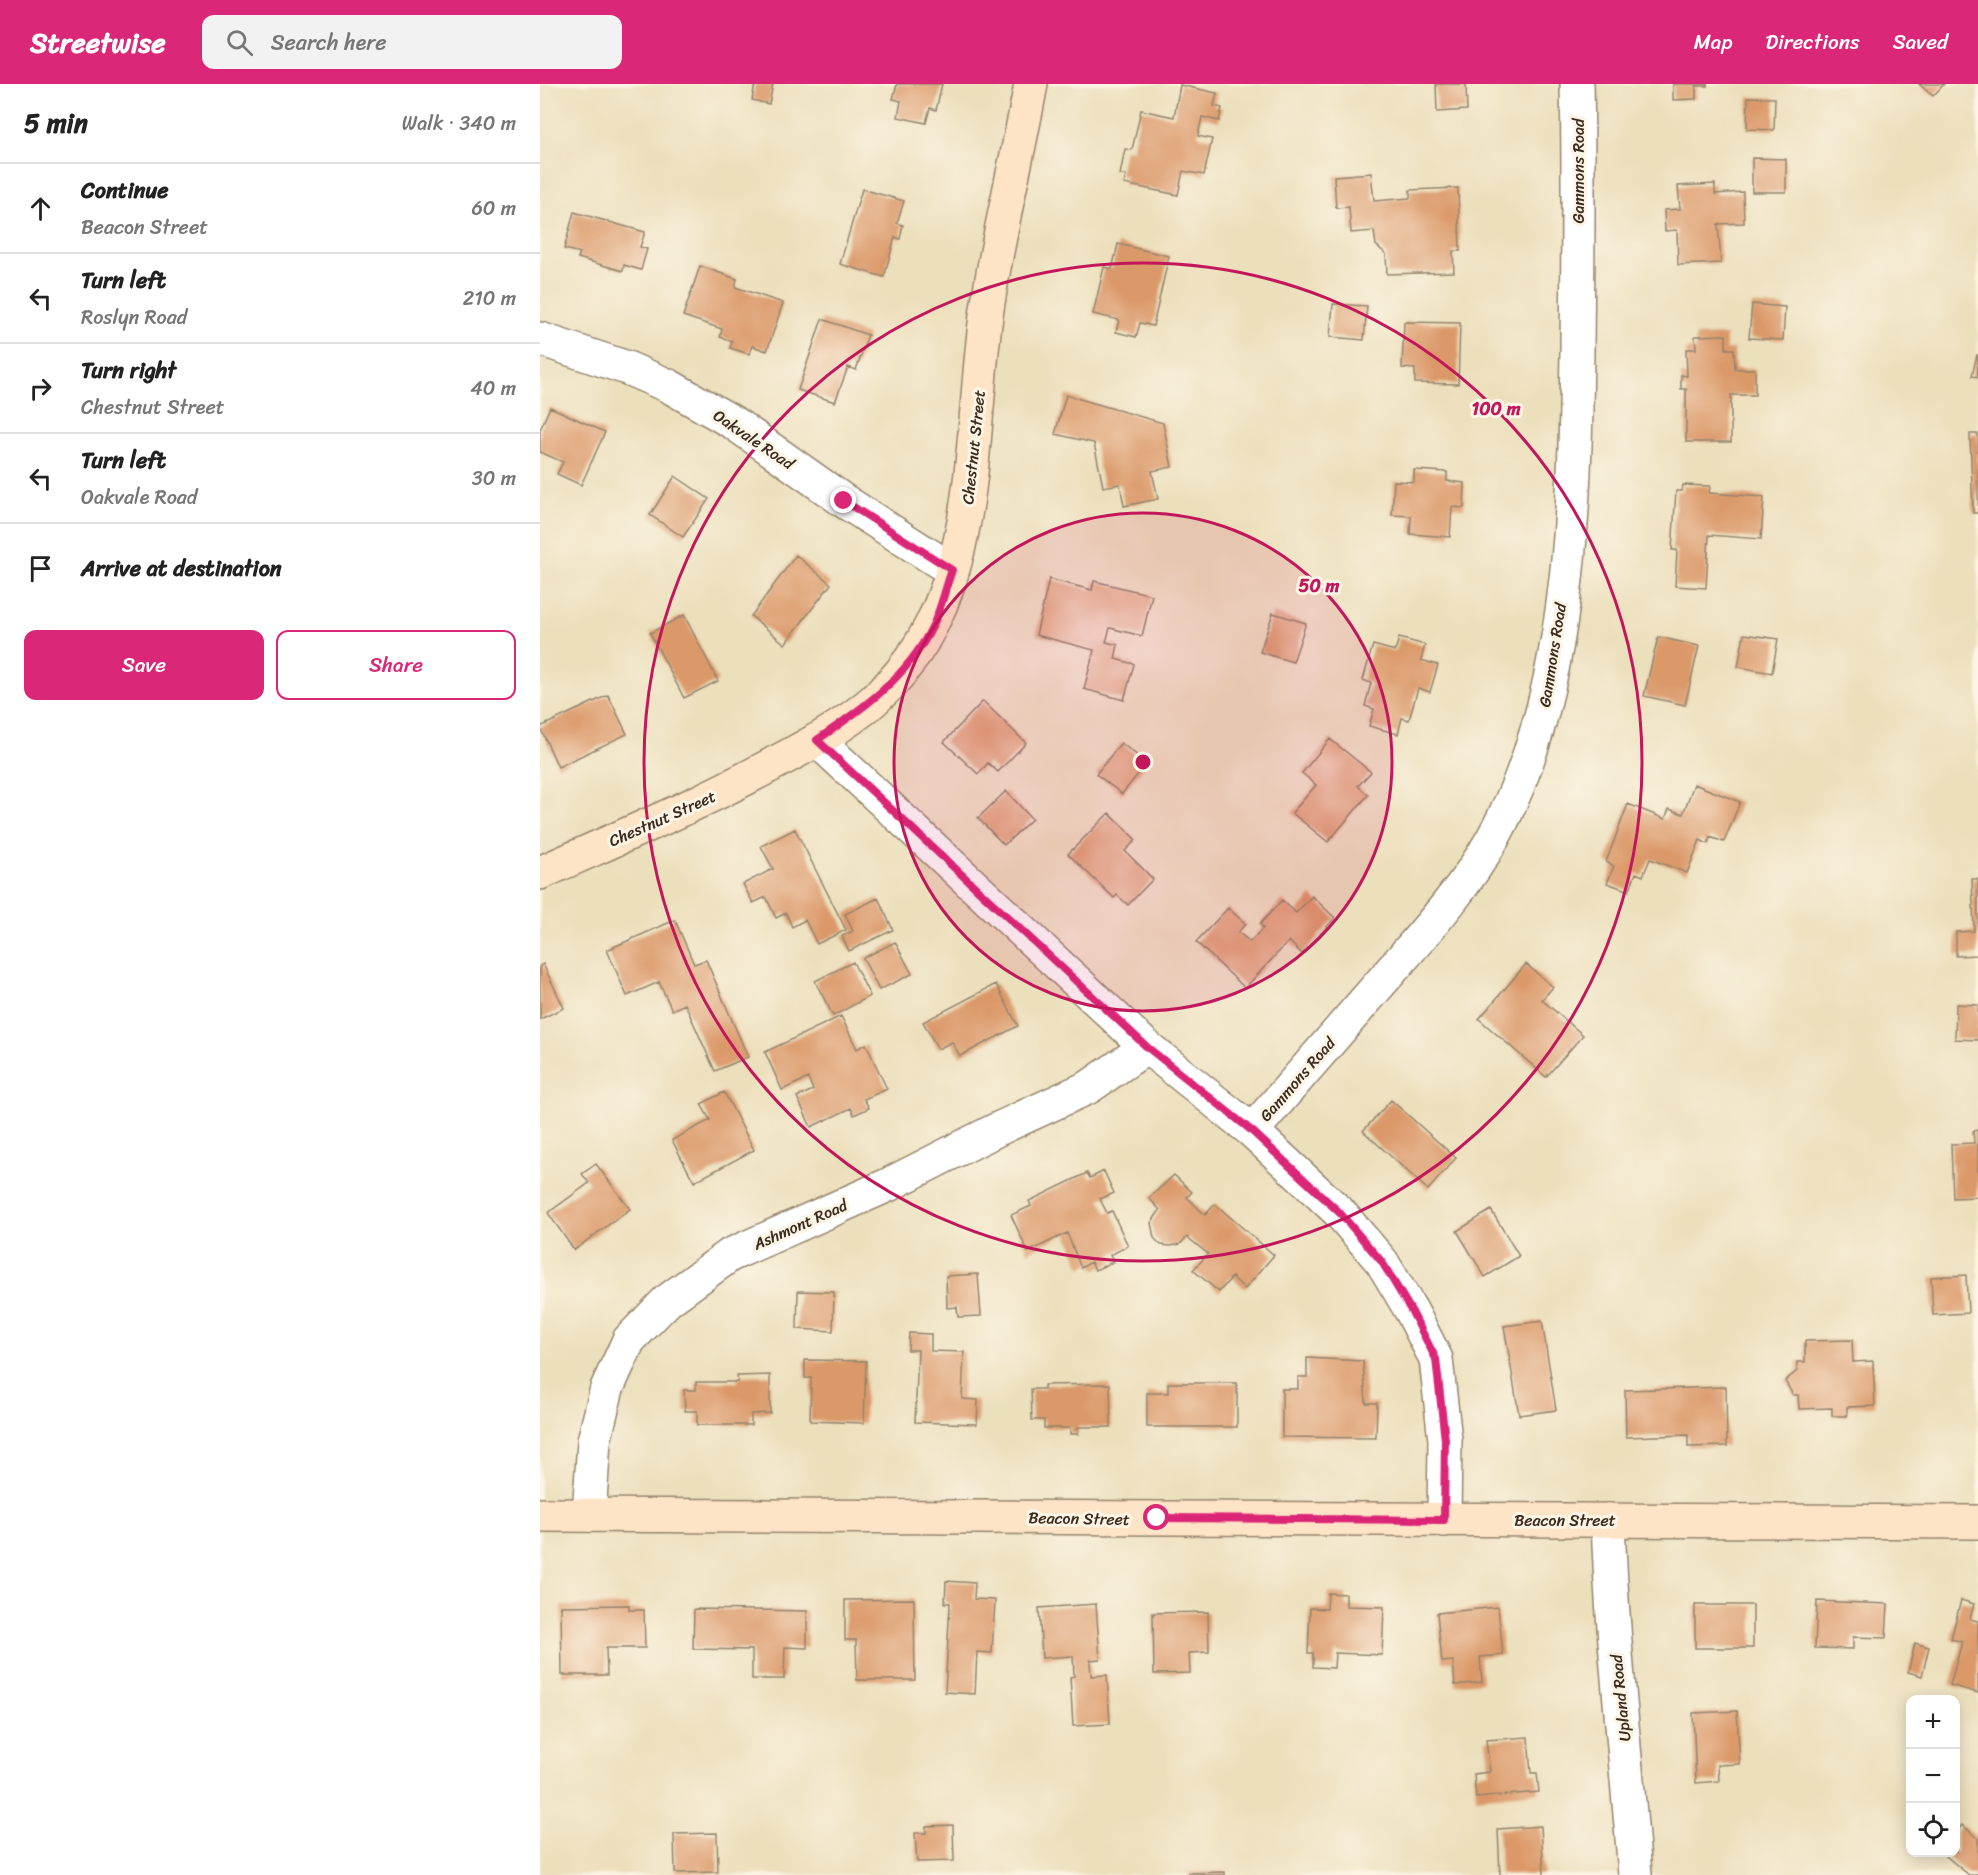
<!DOCTYPE html>
<html lang="en">
<head>
<meta charset="utf-8">
<style>
  :root { --surface:#fff; --page:#f2f2f2; --text:#222; --muted:#767676; --line:#e0e0e0; --accent:#db2777 }
  body { margin:0; font-family:Sriracha,sans-serif; background:var(--page); color:var(--text) }
  .controls { position:absolute; right:18px; bottom:18px; display:grid; overflow:hidden; border-radius:12px; box-shadow:0 3px 15px #0003 }
  .controls button { width:54px; height:54px; display:grid; place-items:center; padding:0; border:0; border-bottom:2px solid var(--line); background:var(--surface); color:var(--text); font:30px sans-serif }
  .stop { position:absolute; width:18px; height:18px; margin:-14px; border:4px solid #db2777; border-radius:50%; background:#fff }
  .stop.end { background:#db2777; border-color:#fff; box-shadow:0 2px 6px #0008 }
  .list { margin:0; padding:0; list-style:none }
  h2 { display:flex; justify-content:space-between; align-items:center; height:78px; margin:0; padding:0 24px; font-size:26px }
  h2 small { font-size:20px; font-weight:400; color:var(--muted) }
  .list li { display:grid; grid-template-columns:39px 1fr auto; gap:18px; align-items:center; box-sizing:border-box; height:90px; padding:0 24px; border-top:2px solid var(--line) }
  .list b { display:block; font-size:22px; white-space:nowrap }
  .list p { margin:0; font-size:20px; white-space:nowrap; color:var(--muted) }
  .list em { font-size:20px; font-style:normal; color:var(--muted) }
  .actions { display:flex; gap:12px; padding:18px 24px }
  .actions a { flex:1; padding:14px 0; border:2px solid var(--accent); border-radius:12px; text-align:center; font-size:21px; color:var(--accent) }
  .actions .main { background:var(--accent); color:#fff }
  .icon { flex:none; width:33px; height:33px; fill:none; stroke:currentColor; stroke-width:2; stroke-linecap:round; stroke-linejoin:round }
  .map { position:relative; flex:none; width:1438px; height:1791px; overflow:hidden }
  header { display:flex; align-items:center; gap:36px; box-sizing:border-box; height:84px; padding:0 30px; background:var(--accent); color:#fff }
  header strong { font-size:28px }
  nav { display:flex; gap:33px; margin-inline-start:auto; font-size:21px }
  .search { width:420px; height:54px; background:var(--page); display:flex; align-items:center; gap:15px; box-sizing:border-box; padding:0 21px; border-radius:12px; color:var(--muted); font-size:22px }
  main { display:flex }
  aside { flex:1; background:var(--surface) }
  .map>svg:first-child { display:block }
</style>
</head>
<body>
<header>
<strong>Streetwise</strong>
<div class="search"><svg class="icon" aria-label="search" viewBox="0 0 24 24"><circle cx="10" cy="10" r="6"/><path d="M15 15l6 6"/></svg>Search here</div>
<nav><a>Map</a><a>Directions</a><a>Saved</a></nav>
</header>
<main>
<aside>
<h2>5 min<small>Walk · 340 m</small></h2>
<ul class="list">
<li><svg class="icon" aria-label="ahead" viewBox="0 0 24 24"><path d="M12 20V5M6 11l6-6 6 6"/></svg><div><b>Continue</b><p>Beacon Street</p></div><em>60 m</em></li>
<li><svg class="icon" aria-label="left" viewBox="0 0 24 24"><path d="M17 20v-9H6M10 6l-5 5 5 5"/></svg><div><b>Turn left</b><p>Roslyn Road</p></div><em>210 m</em></li>
<li><svg class="icon" aria-label="right" viewBox="0 0 24 24"><path d="M7 20v-9h11M14 6l5 5-5 5"/></svg><div><b>Turn right</b><p>Chestnut Street</p></div><em>40 m</em></li>
<li><svg class="icon" aria-label="left" viewBox="0 0 24 24"><path d="M17 20v-9H6M10 6l-5 5 5 5"/></svg><div><b>Turn left</b><p>Oakvale Road</p></div><em>30 m</em></li>
<li><svg class="icon" aria-label="arrive" viewBox="0 0 24 24"><path d="M6 21V4h12l-3 4 3 4H6"/></svg><div><b>Arrive at destination</b></div></li>
</ul>
<div class="actions"><a class="main">Save</a><a>Share</a></div>
</aside>
<div class="map">
<svg width="1438" height="1791" viewBox="0 0 1438 1791">
  <rect width="100%" height="100%" fill="#fcf5e5"/>
  <filter id="ink" filterUnits="userSpaceOnUse"><feTurbulence type="fractalNoise" baseFrequency=".0167" numOctaves="2"/><feDisplacementMap in="SourceGraphic" scale="12" xChannelSelector="R" yChannelSelector="G"/><feConvolveMatrix kernelMatrix="1 2 1 2 8 2 1 2 1" color-interpolation-filters="sRGB"/></filter>
  <filter id="wash" filterUnits="userSpaceOnUse"><feTurbulence type="fractalNoise" baseFrequency=".008" numOctaves="4" result="noise"/><feDisplacementMap in="SourceGraphic" scale="24" xChannelSelector="R" yChannelSelector="G"/><feGaussianBlur stdDeviation="1.35" result="paint"/><feColorMatrix in="noise" values="0 0 0 0 0 0 0 0 0 0 0 0 0 0 0 0 0 1.4 0 .05"/><feComposite in="paint" operator="in"/></filter>
  <g filter="url(#wash)">
    <rect width="100%" height="100%" fill="#ecdfbc"/>
    <g id="blocks">
      <path fill="#db9969" d="M 215,0 L 233,0 L 229,20 L 212,16 Z
        M 357,0 L 402,0 L 396,26 L 390,24 L 386,39 L 358,33 L 361,17 L 353,15 Z
        M 896,0 L 926,0 L 927,26 L 897,28 Z
        M 1133,0 L 1167,0 L 1167,2 L 1156,2 L 1156,15 L 1133,16 Z
        M 1379,0 L 1404,0 L 1393,12 Z
        M 640,1 L 677,9 L 674,22 L 682,24 L 679,37 L 662,33 L 658,52 L 672,55 L 664,91 L 643,87 L 638,111 L 584,100 L 586,92 L 580,91 L 585,65 L 592,66 L 601,26 L 634,33 Z
        M 1208,13 L 1235,14 L 1234,46 L 1207,45 Z
        M 1212,74 L 1246,75 L 1246,108 L 1212,108 Z
        M 831,89 L 834,117 L 870,114 L 870,106 L 918,104 L 920,167 L 913,167 L 914,188 L 847,190 L 846,170 L 836,161 L 834,147 L 811,149 L 809,123 L 796,124 L 794,92 Z
        M 1175,100 L 1175,110 L 1203,108 L 1204,139 L 1178,140 L 1181,179 L 1138,181 L 1137,146 L 1125,147 L 1124,126 L 1140,125 L 1138,102 Z
        M 322,105 L 364,117 L 357,139 L 363,141 L 360,155 L 355,153 L 344,193 L 300,180 Z
        M 34,128 L 105,148 L 100,163 L 107,165 L 101,186 L 84,181 L 83,187 L 38,174 L 40,169 L 24,165 Z
        M 578,160 L 629,172 L 613,242 L 600,239 L 596,253 L 576,248 L 579,236 L 553,230 L 564,183 L 572,185 Z
        M 160,182 L 197,195 L 195,203 L 243,219 L 227,267 L 212,262 L 209,270 L 190,264 L 192,257 L 180,253 L 182,245 L 143,232 Z
        M 793,220 L 827,222 L 824,256 L 790,253 Z
        M 1212,220 L 1245,223 L 1243,256 L 1209,254 Z
        M 282,235 L 328,251 L 316,286 L 308,283 L 295,318 L 258,306 Z
        M 864,238 L 920,239 L 918,300 L 875,299 L 875,285 L 862,284 Z
        M 1186,251 L 1186,265 L 1194,265 L 1195,285 L 1215,285 L 1215,311 L 1191,311 L 1191,358 L 1146,358 L 1146,305 L 1141,305 L 1141,291 L 1147,292 L 1146,265 L 1156,265 L 1155,252 Z
        M 1437,271 L 1438,271 L 1438,293 L 1432,292 Z
        M 526,311 L 623,339 L 632,383 L 612,387 L 618,415 L 584,422 L 580,400 L 563,403 L 554,359 L 515,350 Z
        M 10,323 L 65,348 L 41,401 L 17,390 L 23,378 L 0,368 L 0,346 Z
        M 1430,350 L 1438,350 L 1438,429 L 1433,429 Z
        M 874,386 L 907,388 L 907,397 L 925,399 L 924,424 L 912,423 L 910,453 L 870,450 L 871,432 L 852,431 L 854,397 L 874,398 Z
        M 135,392 L 169,415 L 143,453 L 110,431 Z
        M 1143,401 L 1170,402 L 1169,409 L 1224,413 L 1221,455 L 1169,451 L 1166,504 L 1135,502 L 1137,466 L 1132,466 L 1136,407 L 1142,407 Z
        M 256,471 L 291,500 L 245,560 L 211,532 Z
        M 509,495 L 552,506 L 554,497 L 612,511 L 602,552 L 570,544 L 566,558 L 578,561 L 575,575 L 594,580 L 584,616 L 544,605 L 554,566 L 496,551 Z
        M 733,529 L 766,539 L 753,578 L 720,568 Z
        M 144,531 L 178,597 L 144,614 L 110,549 Z
        M 1204,550 L 1238,555 L 1232,589 L 1198,583 Z
        M 1118,553 L 1159,562 L 1145,621 L 1104,612 Z
        M 859,554 L 885,561 L 881,576 L 898,581 L 890,608 L 878,604 L 869,636 L 862,634 L 858,650 L 829,642 L 834,625 L 825,622 L 831,599 L 823,596 L 833,561 L 855,567 Z
        M 68,611 L 87,650 L 18,683 L 0,643 Z
        M 443,617 L 486,659 L 458,688 L 448,679 L 438,690 L 404,658 Z
        M 790,655 L 831,688 L 818,702 L 828,711 L 788,758 L 752,729 L 776,701 L 762,689 Z
        M 581,659 L 607,679 L 582,710 L 556,690 Z
        M 1154,700 L 1200,718 L 1184,758 L 1170,753 L 1168,760 L 1160,756 L 1147,789 L 1110,775 L 1103,792 L 1096,789 L 1089,807 L 1067,799 L 1074,782 L 1066,778 L 1088,720 L 1125,735 L 1129,725 L 1143,730 Z
        M 466,707 L 492,735 L 464,761 L 438,734 Z
        M 569,729 L 596,756 L 585,767 L 613,795 L 588,821 L 577,811 L 574,814 L 528,770 Z
        M 255,745 L 306,846 L 277,860 L 265,836 L 252,843 L 246,829 L 236,834 L 226,813 L 213,819 L 203,800 L 233,785 L 221,762 Z
        M 1432,795 L 1438,795 L 1438,871 L 1416,872 L 1416,848 L 1434,847 Z
        M 772,812 L 795,834 L 762,870 L 749,857 L 705,904 L 656,858 L 688,824 L 706,840 L 698,848 L 710,858 L 723,844 L 720,840 L 742,816 L 756,829 Z
        M 338,814 L 353,846 L 309,867 L 302,852 L 313,847 L 305,830 Z
        M 135,836 L 154,880 L 166,876 L 208,973 L 175,987 L 145,920 L 132,926 L 119,898 L 87,912 L 67,866 Z
        M 355,858 L 372,890 L 339,906 L 323,874 Z
        M 313,878 L 330,912 L 293,932 L 275,897 Z
        M 3,880 L 24,924 L 0,935 L 0,882 Z
        M 986,880 L 1013,903 L 1002,916 L 1043,951 L 1006,993 L 939,935 Z
        M 456,900 L 478,942 L 420,972 L 412,958 L 398,965 L 383,938 Z
        M 1416,920 L 1438,921 L 1438,956 L 1415,955 Z
        M 301,932 L 317,965 L 326,960 L 347,1005 L 324,1015 L 329,1024 L 314,1031 L 311,1024 L 271,1043 L 257,1013 L 273,1006 L 268,994 L 242,1006 L 225,968 Z
        M 184,1008 L 214,1066 L 154,1098 L 132,1056 L 170,1036 L 161,1020 Z
        M 851,1016 L 916,1074 L 888,1106 L 823,1047 Z
        M 1438,1046 L 1438,1113 L 1413,1114 L 1411,1060 L 1434,1059 L 1433,1047 Z
        M 56,1080 L 90,1125 L 34,1166 L 8,1129 L 49,1099 L 42,1090 Z
        M 564,1087 L 574,1109 L 560,1115 L 567,1129 L 572,1127 L 588,1162 L 570,1171 L 573,1178 L 555,1186 L 551,1178 L 541,1184 L 527,1149 L 488,1168 L 471,1131 L 491,1122 L 489,1117 L 547,1089 L 550,1094 Z
        M 634,1091 L 652,1108 L 647,1113 L 665,1131 L 675,1120 L 734,1171 L 705,1205 L 692,1193 L 679,1208 L 653,1186 L 668,1170 L 647,1153 L 640,1160 L 631,1162 L 621,1161 L 614,1154 L 611,1139 L 620,1126 L 609,1114 Z
        M 951,1126 L 979,1172 L 945,1193 L 917,1147 Z
        M 438,1190 L 441,1232 L 418,1233 L 417,1223 L 407,1224 L 406,1192 Z
        M 1426,1191 L 1428,1229 L 1393,1231 L 1391,1193 Z
        M 258,1207 L 294,1208 L 293,1247 L 257,1245 Z
        M 1002,1237 L 1016,1326 L 979,1331 L 964,1242 Z
        M 369,1249 L 391,1250 L 391,1267 L 424,1268 L 422,1315 L 438,1316 L 437,1340 L 375,1338 L 378,1266 L 368,1266 Z
        M 1312,1256 L 1313,1278 L 1333,1277 L 1335,1322 L 1307,1323 L 1307,1332 L 1292,1332 L 1292,1324 L 1259,1325 L 1258,1311 L 1253,1311 L 1245,1297 L 1257,1287 L 1257,1278 L 1265,1278 L 1265,1257 Z
        M 767,1274 L 823,1277 L 826,1319 L 837,1319 L 836,1354 L 742,1353 L 742,1305 L 758,1305 L 758,1293 L 767,1293 Z
        M 265,1276 L 326,1277 L 324,1339 L 270,1337 L 271,1294 L 265,1294 Z
        M 230,1291 L 230,1329 L 211,1330 L 211,1341 L 157,1341 L 157,1327 L 145,1327 L 144,1306 L 156,1306 L 156,1298 L 198,1298 L 197,1292 Z
        M 628,1299 L 697,1299 L 697,1343 L 607,1343 L 607,1309 L 628,1309 Z
        M 570,1300 L 571,1343 L 538,1343 L 538,1350 L 530,1350 L 530,1344 L 504,1344 L 504,1336 L 492,1336 L 491,1305 L 504,1305 L 504,1301 Z
        M 1186,1303 L 1187,1362 L 1148,1363 L 1148,1351 L 1086,1353 L 1085,1306 Z
        M 406,1497 L 435,1499 L 434,1515 L 455,1516 L 452,1569 L 437,1568 L 435,1610 L 405,1608 L 410,1519 L 405,1519 Z
        M 788,1509 L 806,1510 L 806,1522 L 844,1523 L 842,1571 L 795,1569 L 794,1584 L 773,1583 L 773,1569 L 768,1569 L 770,1524 L 787,1525 Z
        M 374,1515 L 375,1596 L 317,1596 L 316,1556 L 305,1556 L 305,1516 Z
        M 1421,1516 L 1434,1520 L 1430,1535 L 1438,1537 L 1438,1609 L 1410,1601 L 1422,1558 L 1411,1555 Z
        M 1277,1517 L 1348,1520 L 1346,1554 L 1313,1553 L 1313,1565 L 1275,1564 Z
        M 556,1520 L 560,1575 L 550,1576 L 551,1592 L 567,1591 L 570,1640 L 533,1642 L 530,1593 L 534,1592 L 533,1572 L 502,1574 L 499,1524 Z
        M 89,1521 L 89,1526 L 104,1526 L 105,1564 L 66,1564 L 67,1591 L 22,1591 L 21,1522 Z
        M 1155,1521 L 1213,1521 L 1213,1564 L 1155,1564 Z
        M 958,1523 L 963,1571 L 940,1573 L 942,1598 L 915,1601 L 913,1577 L 902,1578 L 897,1529 Z
        M 154,1525 L 267,1527 L 267,1564 L 245,1563 L 244,1595 L 212,1595 L 212,1566 L 153,1565 Z
        M 668,1528 L 669,1568 L 649,1569 L 650,1589 L 614,1590 L 613,1529 Z
        M 1375,1559 L 1389,1563 L 1382,1592 L 1368,1588 Z
        M 1197,1627 L 1200,1680 L 1178,1681 L 1179,1697 L 1156,1699 L 1153,1629 Z
        M 988,1653 L 991,1689 L 997,1689 L 999,1708 L 936,1714 L 934,1690 L 950,1688 L 946,1656 Z
        M 413,1741 L 414,1777 L 377,1778 L 375,1749 L 386,1749 L 386,1742 Z
        M 1422,1741 L 1438,1754 L 1438,1791 L 1429,1791 L 1401,1768 L 1416,1768 L 1416,1748 Z
        M 1001,1742 L 1004,1791 L 960,1791 L 958,1745 Z
        M 177,1749 L 178,1788 L 135,1789 L 134,1750 Z
        M 685,1788 L 685,1791 L 648,1791 L 648,1789 Z"/>
    </g>
  </g>
  <g filter="url(#ink)">
    <use href="#blocks" fill-opacity="0" stroke="#94846d" stroke-width="1.5"/>
    <g fill="none" stroke-linecap="round" stroke-linejoin="round">
      <g stroke="#94846d" stroke-width="36">
        <path id="street" d="M 0,255 L 87,284 L 129,302 L 194,339 L 304,417 L 412,486
          M 277,656 L 607,963 L 712,1047 L 800,1129 L 842,1178 L 872,1228 L 896,1275 L 905,1356 L 904,1436
          M 712,1047 C 756,996 800,945 844,895 C 883,850 924,806 953,754 C 1031,614 1035,422 1037,265 C 1038,176 1039,88 1037,0
          M 49,1431 L 54,1357 L 67,1304 L 89,1256 L 127,1217 L 190,1171 L 348,1101 L 458,1045 L 549,1003 L 607,963
          M 1068,1436 C 1072,1555 1086,1672 1095,1791"/>
      </g>
      <g stroke="#94846d" stroke-width="36">
        <path id="secondary" d="M 0,789 C 78,754 158,721 233,680 C 267,662 303,643 333,617 C 443,521 428,363 446,232 C 457,154 477,78 491,0
          M 0,1431 L 1438,1438"/>
      </g>
      <use href="#street" stroke="#fff" stroke-width="33"/>
      <use href="#secondary" stroke="#fee4c6" stroke-width="33"/>
    </g>
  </g>
  <g fill="none" stroke-linecap="round" stroke-linejoin="round" filter="url(#ink)">
    <path stroke="#db2777" stroke-width="8" d="M 304,417 L 412,486 C 405,505 401,526 392,543 C 367,594 322,625 277,656 L 607,963 L 712,1047 L 800,1129 L 842,1178 L 872,1228 L 896,1275 L 905,1356 L 904,1436 L 617,1434"/>
  </g>
  <circle cx="603" cy="678" r="249" fill="#c2185b" fill-opacity=".12"/>
  <g fill="none" stroke="#c2185b" stroke-width="3">
    <circle cx="603" cy="678" r="249"/>
    <circle cx="603" cy="678" r="499"/>
  </g>
  <g text-anchor="middle" stroke-width="6" stroke-linejoin="round" paint-order="stroke">
    <g font-size="16" fill="#3b2a1e" stroke="#fcf5e5">
      <text transform="translate(1038 87) rotate(-90)" y="6">Gammons Road</text>
      <text transform="translate(214 355) rotate(34)" y="6">Oakvale Road</text>
      <text transform="translate(433 363) rotate(-84)" y="6">Chestnut Street</text>
      <text transform="translate(1012 571) rotate(-81)" y="6">Gammons Road</text>
      <text transform="translate(122 734) rotate(-24)" y="6">Chestnut Street</text>
      <text transform="translate(757 995) rotate(-49)" y="6">Gammons Road</text>
      <text transform="translate(260 1140) rotate(-24)" y="6">Ashmont Road</text>
      <text transform="translate(539 1434) rotate(1)" y="6">Beacon Street</text>
      <text x="1025" y="1442">Beacon Street</text>
      <text transform="translate(1080 1614) rotate(-96)" y="6">Upland Road</text>
    </g>
  </g>
  <circle cx="603" cy="678" r="9" fill="#c2185b" stroke="#fcf5e5" stroke-width="3"/>
  <g font-size="18" text-anchor="middle" font-weight="bold" fill="#c2185b" stroke="#fcf5e5" stroke-width="6" stroke-linejoin="round" paint-order="stroke">
    <text x="956" y="331">100 m</text>
    <text x="779" y="508">50 m</text>
  </g>
</svg>
<div class="controls">
<button>+</button>
<button>−</button>
<button><svg class="icon" aria-label="locate" viewBox="0 0 24 24"><circle cx="12" cy="12" r="6"/><path d="M12 2v4M12 18v4M2 12h4M18 12h4"/></svg></button>
</div>
<div class="stop" style="left:617px;top:1434px"></div>
<div class="stop end" style="left:304px;top:417px"></div>
</div>
</main>
</body>
</html>
